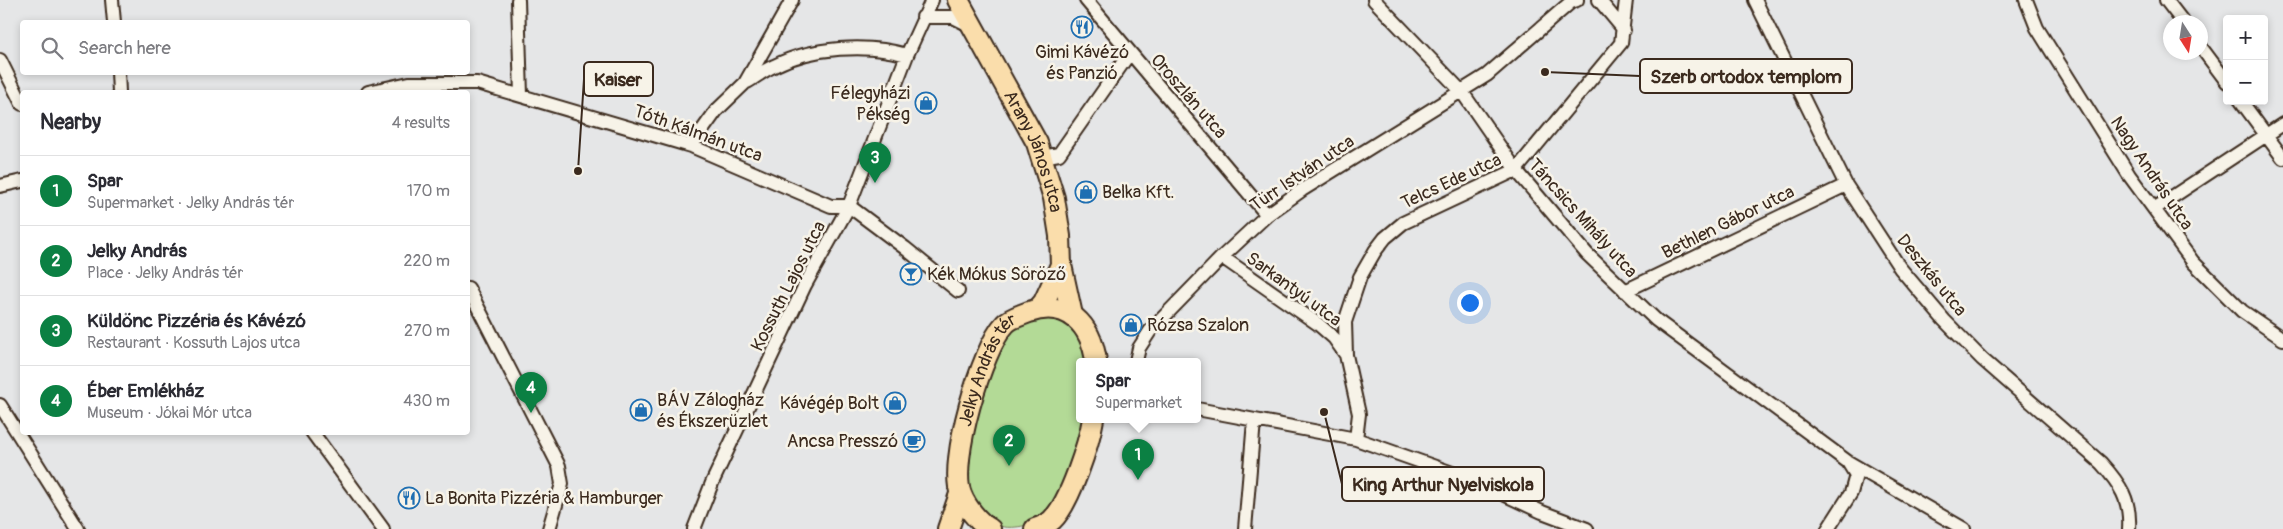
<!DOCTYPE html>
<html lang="en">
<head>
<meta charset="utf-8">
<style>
  :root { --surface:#fff; --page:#f7f7f7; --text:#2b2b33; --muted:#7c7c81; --line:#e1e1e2; --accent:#0b8043 }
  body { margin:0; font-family:Pangolin,sans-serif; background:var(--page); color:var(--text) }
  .controls { position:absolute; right:15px; top:15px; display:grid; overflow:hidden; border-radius:5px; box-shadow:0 2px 8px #0003 }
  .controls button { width:45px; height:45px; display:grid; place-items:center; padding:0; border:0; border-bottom:1px solid var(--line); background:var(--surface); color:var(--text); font:25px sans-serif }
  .compass { position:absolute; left:2163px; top:15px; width:45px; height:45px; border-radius:50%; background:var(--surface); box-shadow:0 2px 8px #0003; rotate:168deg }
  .you { position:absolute; left:1469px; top:302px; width:18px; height:18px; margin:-12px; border:4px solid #fff; border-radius:50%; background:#1a73e8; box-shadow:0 0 0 8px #1a73e833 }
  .badge { display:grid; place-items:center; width:32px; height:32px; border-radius:50%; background:var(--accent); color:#fff; font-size:16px; font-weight:700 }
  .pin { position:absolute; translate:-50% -41px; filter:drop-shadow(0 1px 2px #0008) }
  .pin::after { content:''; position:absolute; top:26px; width:18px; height:15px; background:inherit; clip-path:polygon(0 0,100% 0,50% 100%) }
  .popup { position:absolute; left:1076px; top:358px; width:125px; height:65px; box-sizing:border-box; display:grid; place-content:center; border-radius:5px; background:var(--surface); filter:drop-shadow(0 1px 4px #0005); font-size:16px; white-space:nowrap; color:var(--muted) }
  .popup b { font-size:19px; color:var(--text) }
  .popup::after { content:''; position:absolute; left:50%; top:100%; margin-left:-10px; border:10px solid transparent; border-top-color:var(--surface) }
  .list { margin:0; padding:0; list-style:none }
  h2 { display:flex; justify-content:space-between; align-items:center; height:65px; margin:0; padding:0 20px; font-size:21px }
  h2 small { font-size:16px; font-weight:400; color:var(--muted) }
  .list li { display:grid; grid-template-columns:32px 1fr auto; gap:15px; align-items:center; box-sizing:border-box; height:70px; padding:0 20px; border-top:1px solid var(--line) }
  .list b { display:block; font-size:19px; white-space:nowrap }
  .list p { margin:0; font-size:16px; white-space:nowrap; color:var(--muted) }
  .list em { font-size:16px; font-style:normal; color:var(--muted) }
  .icon { flex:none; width:28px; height:28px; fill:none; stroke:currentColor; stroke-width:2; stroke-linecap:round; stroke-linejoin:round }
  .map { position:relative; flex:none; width:2283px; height:529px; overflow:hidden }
  .search { position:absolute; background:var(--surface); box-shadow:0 2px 8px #0003; left:20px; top:20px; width:450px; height:55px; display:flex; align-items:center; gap:12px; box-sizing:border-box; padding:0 18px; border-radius:5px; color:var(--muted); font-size:19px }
  .panel { position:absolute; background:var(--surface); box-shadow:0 2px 8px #0003; left:20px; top:90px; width:450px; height:345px; border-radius:5px }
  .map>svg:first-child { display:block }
</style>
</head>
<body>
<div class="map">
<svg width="2283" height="529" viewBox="0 0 2283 529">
  <rect width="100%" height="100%" fill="#e5e6e7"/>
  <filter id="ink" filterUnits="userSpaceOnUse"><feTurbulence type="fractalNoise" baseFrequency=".02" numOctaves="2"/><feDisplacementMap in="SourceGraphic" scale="10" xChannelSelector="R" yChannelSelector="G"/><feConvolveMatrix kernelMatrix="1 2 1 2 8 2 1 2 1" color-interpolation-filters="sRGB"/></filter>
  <g filter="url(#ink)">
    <path fill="#b3da96" stroke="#77825a" d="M 1039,318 C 1074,320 1077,333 1091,361 L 1079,361 L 1079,419 L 1085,419 C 1081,433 1064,497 1057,505 C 1044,521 1024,529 1004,527 C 990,525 972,504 968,491 C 958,463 990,350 1012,330 C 1019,323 1030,320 1039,318 Z"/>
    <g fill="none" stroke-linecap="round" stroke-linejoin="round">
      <g stroke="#3b2a1e" stroke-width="16">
        <path id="street" d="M 112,0 L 114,22
          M 518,0 L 521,95
          M 1086,0 L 1267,215
          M 1374,0 L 1462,92 L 1516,170 L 1587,254 L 1656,320 L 1848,462 L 1964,529
          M 1599,0 L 1624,30
          M 1755,0 L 1846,185 L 1900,268 L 1944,320 L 1982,359 L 2101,463 C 2120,484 2131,500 2129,529
          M 2026,0 L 2037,28 L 2129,175 L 2193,262 L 2242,311 L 2283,339
          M 2166,0 L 2183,22
          M 923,17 L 953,17 L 971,26
          M 2200,46 L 2227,82
          M 0,60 L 22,104
          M 118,72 L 119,92
          M 747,82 C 756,77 764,70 774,66 C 811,47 867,43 907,55
          M 368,92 L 409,83 L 477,83 L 691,146 L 831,206 L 849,206 L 905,248 L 958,291
          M 2241,101 L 2283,158
          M 691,146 L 716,111 L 745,83 L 792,0
          M 1042,157 L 1059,154 L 1129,54
          M 0,186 L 22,181
          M 2154,209 L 2283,124
          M 1222,257 L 1318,324 L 1334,338 L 1346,355 L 1359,414 L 1356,439
          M 468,288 L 559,466 L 562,484 L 549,529
          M 1625,291 L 1846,185
          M 1346,355 L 1345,322 L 1360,277 L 1375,251 L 1385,238 L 1403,223 L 1516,170 L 1621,43 L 1626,0
          M 1136,361 L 1139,348 L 1150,331 L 1222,257 L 1267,215 L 1302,190 L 1487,75 L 1571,2 L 1577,0
          M 0,405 L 78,529
          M 1197,409 L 1356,439 L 1475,481 L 1542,512 L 1587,529
          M 312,432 L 383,529
          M 694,529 L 712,483 L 805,285 L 849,206 L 907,55 L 932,0
          M 1245,529 L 1254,421
          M 1828,529 L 1851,493 L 1856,475 L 1848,462"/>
      </g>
      <g stroke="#3b2a1e" stroke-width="24">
        <g id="primary">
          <path id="s1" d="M 958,0 L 1037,143 L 1054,198 L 1060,236 L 1061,265 L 1072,315"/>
          <path d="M 1038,309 L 1044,302 L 1061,265"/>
          <path d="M 948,529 L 960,494"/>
          <path id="s2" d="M 990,529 C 978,522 966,507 961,494 C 948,463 982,348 1005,324 C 1010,318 1022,315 1029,312 C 1068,299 1091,325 1096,361"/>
          <path d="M 1035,529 C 1041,527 1048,524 1052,520 C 1070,503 1089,443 1093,419"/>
        </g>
      </g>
      <use href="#street" stroke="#f7f3e8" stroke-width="12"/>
      <use href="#primary" stroke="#faddab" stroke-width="20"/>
    </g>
  </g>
  <defs>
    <g id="restaurant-ring" transform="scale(1.125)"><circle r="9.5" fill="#f7f3e8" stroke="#1f6fb2" stroke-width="1.5"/><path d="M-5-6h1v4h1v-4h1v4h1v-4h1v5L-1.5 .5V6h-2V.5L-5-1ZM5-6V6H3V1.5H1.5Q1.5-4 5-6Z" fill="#1f6fb2"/></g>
    <g id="shop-ring" transform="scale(1.125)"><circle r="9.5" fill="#f7f3e8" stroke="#1f6fb2" stroke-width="1.5"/><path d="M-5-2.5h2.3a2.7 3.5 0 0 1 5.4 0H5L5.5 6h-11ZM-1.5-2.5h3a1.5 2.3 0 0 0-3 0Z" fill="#1f6fb2"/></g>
    <g id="bar-ring" transform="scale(1.125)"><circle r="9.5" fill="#f7f3e8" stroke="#1f6fb2" stroke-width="1.5"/><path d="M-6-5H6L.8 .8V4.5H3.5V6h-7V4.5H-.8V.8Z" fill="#1f6fb2"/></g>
    <g id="cafe-ring" transform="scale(1.125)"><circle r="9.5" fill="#f7f3e8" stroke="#1f6fb2" stroke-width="1.5"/><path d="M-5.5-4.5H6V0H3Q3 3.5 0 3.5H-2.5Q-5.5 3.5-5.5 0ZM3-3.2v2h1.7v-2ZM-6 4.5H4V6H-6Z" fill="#1f6fb2"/></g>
  </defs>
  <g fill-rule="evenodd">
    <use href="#restaurant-ring" x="1082" y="27"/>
    <use href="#shop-ring" x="926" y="103"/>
    <use href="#shop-ring" x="1086" y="192"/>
    <use href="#bar-ring" x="911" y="274"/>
    <use href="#shop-ring" x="1131" y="325"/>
    <use href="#shop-ring" x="895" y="403"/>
    <use href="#shop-ring" x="641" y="410"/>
    <use href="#cafe-ring" x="914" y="441"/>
    <use href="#restaurant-ring" x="409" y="498"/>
  </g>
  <g text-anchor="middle" stroke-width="5" stroke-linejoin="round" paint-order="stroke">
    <g font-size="18" fill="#3b2a1e" stroke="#f7f3e8" text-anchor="start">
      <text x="1082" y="58" text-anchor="middle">Gimi Kávézó<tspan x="1082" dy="21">és Panzió</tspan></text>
      <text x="910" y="99" text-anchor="end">Félegyházi<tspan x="910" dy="21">Pékség</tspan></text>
      <text x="1102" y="198">Belka Kft.</text>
      <text x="927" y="280">Kék Mókus Söröző</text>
      <text x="1147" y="331">Rózsa Szalon</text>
      <text x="657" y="406">BÁV Zálogház<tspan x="657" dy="21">és Ékszerüzlet</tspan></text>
      <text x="879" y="409" text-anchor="end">Kávégép Bolt</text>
      <text x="898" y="447" text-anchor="end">Ancsa Presszó</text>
      <text x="425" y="504">La Bonita Pizzéria &amp; Hamburger</text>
    </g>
    <g font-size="18" fill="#3b2a1e" stroke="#f7f3e8">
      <text transform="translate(1189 96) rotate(49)" y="6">Oroszlán utca</text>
      <text transform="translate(698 133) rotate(20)" y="6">Tóth Kálmán utca</text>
      <text dy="6" stroke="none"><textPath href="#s1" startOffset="170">Arany János utca</textPath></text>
      <text transform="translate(1302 173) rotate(-34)" y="6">Türr István utca</text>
      <text transform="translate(2152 173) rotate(56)" y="6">Nagy András utca</text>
      <text transform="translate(1451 181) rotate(-25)" y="6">Telcs Ede utca</text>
      <text transform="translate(1583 218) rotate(48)" y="6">Táncsics Mihály utca</text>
      <text transform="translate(1728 222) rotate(-26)" y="6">Bethlen Gábor utca</text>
      <text transform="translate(1932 275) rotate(51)" y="6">Deszkás utca</text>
      <text transform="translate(788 286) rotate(-63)" y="6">Kossuth Lajos utca</text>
      <text transform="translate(1294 289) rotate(36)" y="6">Sarkantyú utca</text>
      <text dy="6" stroke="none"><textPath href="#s2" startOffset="176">Jelky András tér</textPath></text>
    </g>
  </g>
  <path fill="none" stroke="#3b2a1e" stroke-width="2" d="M1545 72L1640 76M578 171L584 79M1324 412L1342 484"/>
  <g fill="#3b2a1e" stroke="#f7f3e8" stroke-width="2">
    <circle cx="1545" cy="72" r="5"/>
    <circle cx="578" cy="171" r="5"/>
    <circle cx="1324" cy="412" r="5"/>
  </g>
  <g fill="#f7f3e8" stroke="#3b2a1e" stroke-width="2">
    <rect x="1640" y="59" width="212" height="34" rx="5"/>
    <rect x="584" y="62" width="69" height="34" rx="5"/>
    <rect x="1342" y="467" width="202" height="34" rx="5"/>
  </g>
  <g font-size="19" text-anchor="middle" font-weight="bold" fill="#3b2a1e">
    <text x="1746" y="83">Szerb ortodox templom</text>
    <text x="618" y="86">Kaiser</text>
    <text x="1443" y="491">King Arthur Nyelviskola</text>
  </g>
</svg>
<div class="controls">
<button>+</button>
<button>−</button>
</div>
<svg class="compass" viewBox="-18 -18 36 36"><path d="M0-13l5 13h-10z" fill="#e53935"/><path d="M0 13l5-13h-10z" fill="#7c7c81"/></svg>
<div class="you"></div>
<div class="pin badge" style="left:1138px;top:480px">1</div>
<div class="popup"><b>Spar</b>Supermarket</div>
<div class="pin badge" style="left:1009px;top:466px">2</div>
<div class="pin badge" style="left:875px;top:183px">3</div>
<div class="pin badge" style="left:531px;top:413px">4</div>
<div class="search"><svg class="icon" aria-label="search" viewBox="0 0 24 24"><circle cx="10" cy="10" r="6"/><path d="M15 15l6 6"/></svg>Search here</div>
<section class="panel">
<h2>Nearby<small>4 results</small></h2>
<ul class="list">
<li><span class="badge">1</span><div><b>Spar</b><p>Supermarket · Jelky András tér</p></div><em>170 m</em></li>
<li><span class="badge">2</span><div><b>Jelky András</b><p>Place · Jelky András tér</p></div><em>220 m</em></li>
<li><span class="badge">3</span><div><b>Küldönc Pizzéria és Kávézó</b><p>Restaurant · Kossuth Lajos utca</p></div><em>270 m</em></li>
<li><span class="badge">4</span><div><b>Éber Emlékház</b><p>Museum · Jókai Mór utca</p></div><em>430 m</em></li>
</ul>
</section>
</div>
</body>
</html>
